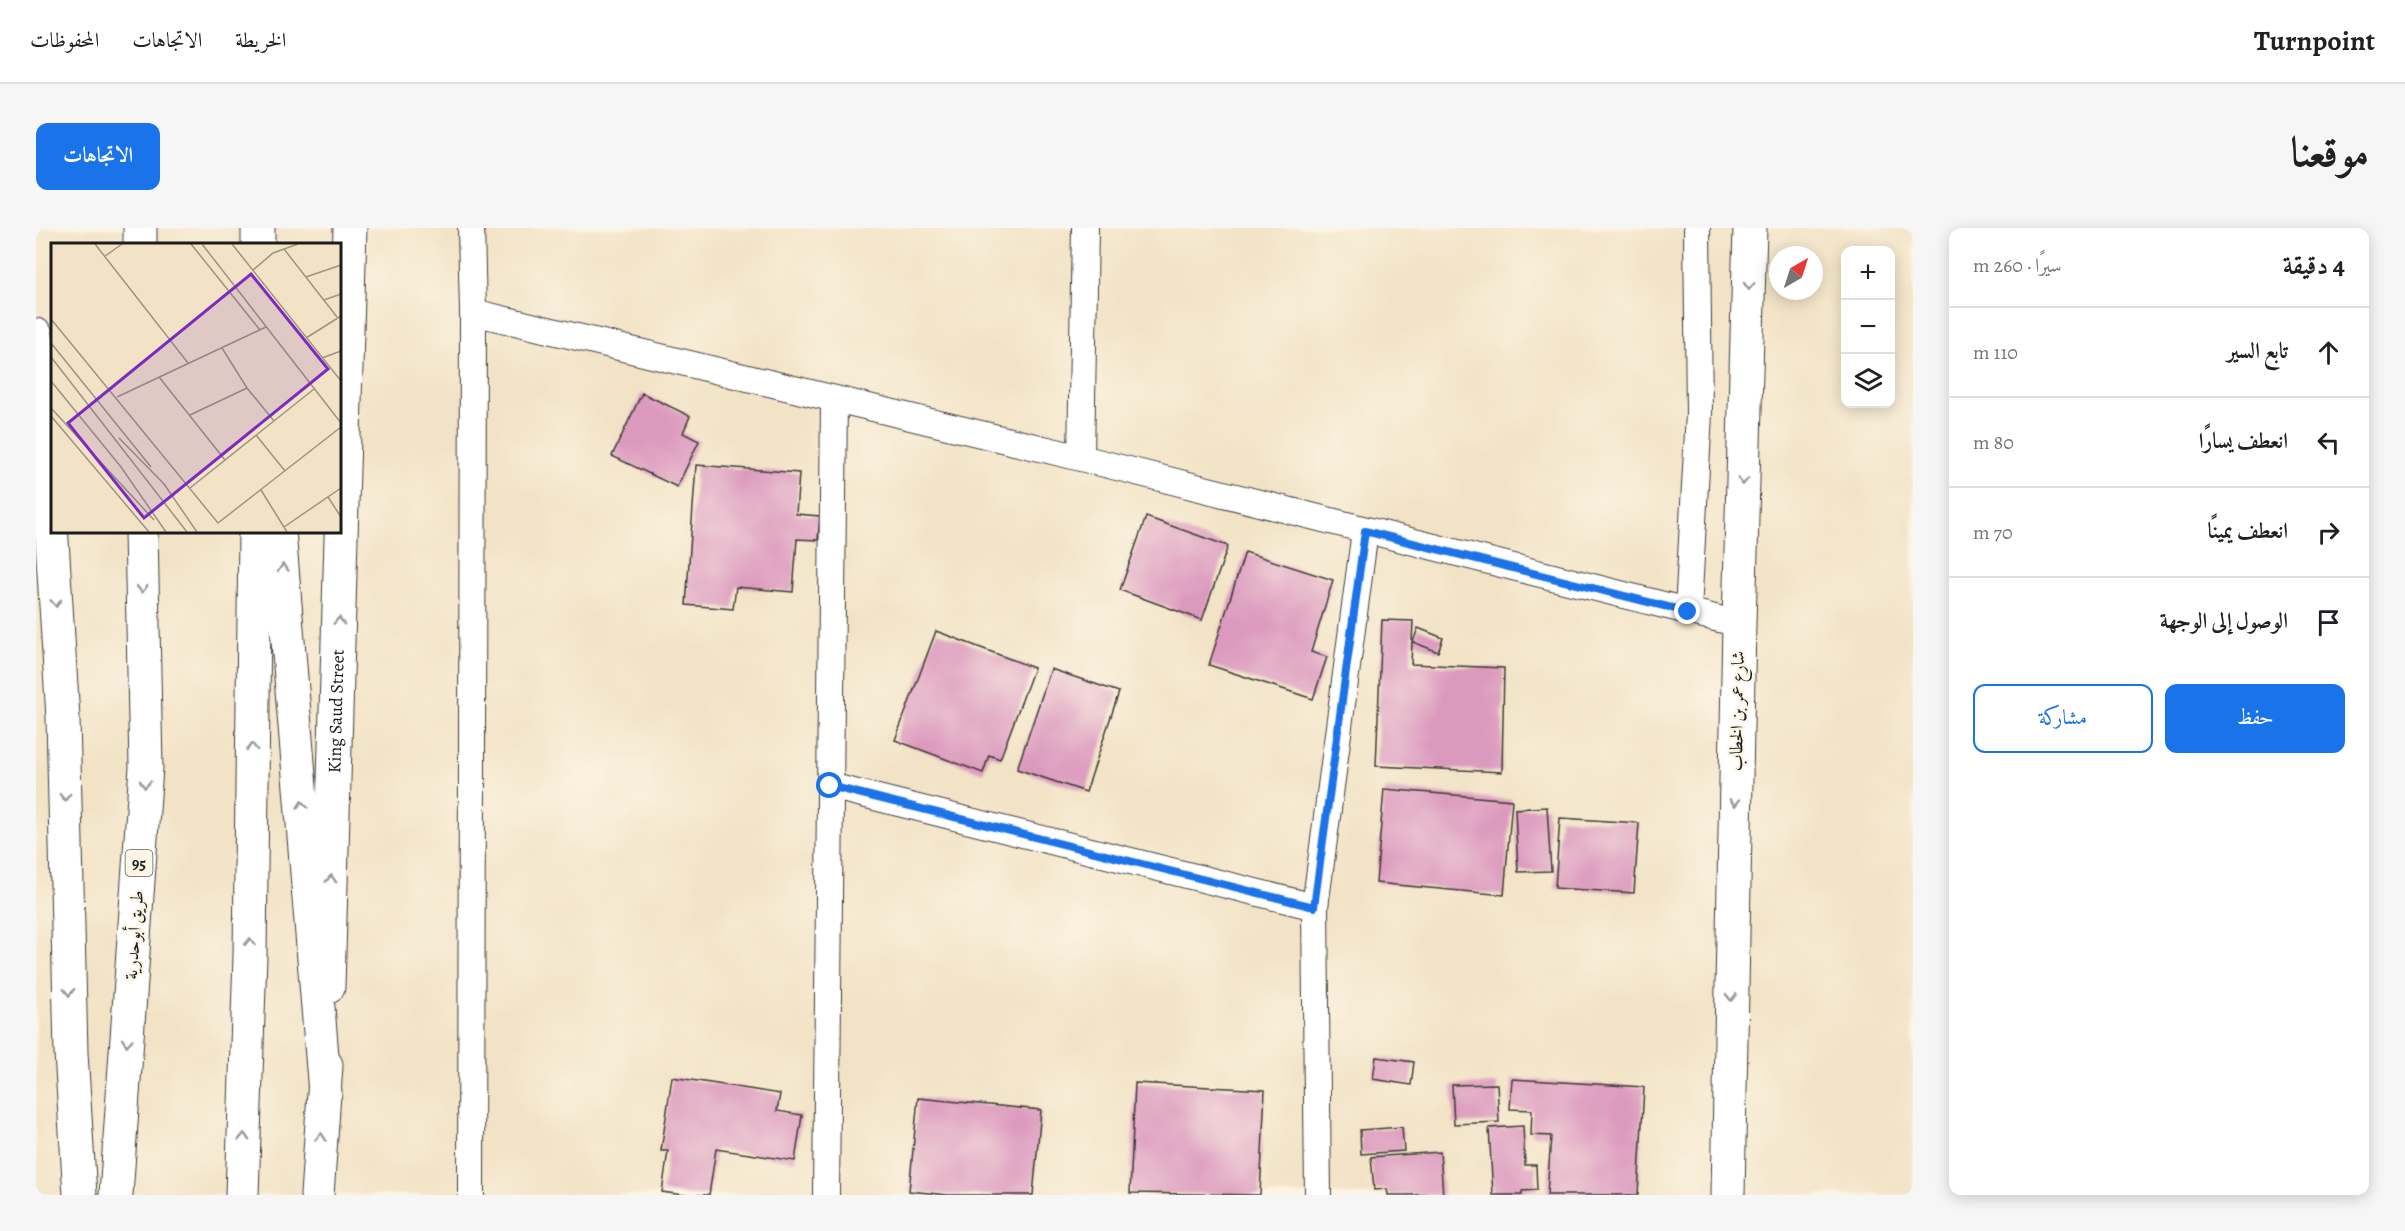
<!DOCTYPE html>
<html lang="ar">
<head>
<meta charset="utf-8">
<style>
  :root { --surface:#fff; --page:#f6f6f6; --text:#202124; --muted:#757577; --line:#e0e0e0; --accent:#1a73e8 }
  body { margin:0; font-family:Alegreya,Amiri,serif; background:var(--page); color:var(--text); direction:rtl }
  .controls { position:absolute; right:18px; top:18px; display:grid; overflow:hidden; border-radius:12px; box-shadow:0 3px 15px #0003 }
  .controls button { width:54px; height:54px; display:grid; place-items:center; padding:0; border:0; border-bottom:2px solid var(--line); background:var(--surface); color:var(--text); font:30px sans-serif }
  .compass { position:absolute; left:1733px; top:18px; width:54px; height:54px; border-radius:50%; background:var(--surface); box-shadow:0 3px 15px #0003; rotate:39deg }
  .stop { position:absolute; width:18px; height:18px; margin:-14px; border:4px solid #1a73e8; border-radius:50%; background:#fff }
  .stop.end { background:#1a73e8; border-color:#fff; box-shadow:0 2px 6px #0008 }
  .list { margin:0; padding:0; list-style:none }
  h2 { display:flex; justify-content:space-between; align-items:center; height:78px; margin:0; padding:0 24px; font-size:26px }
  h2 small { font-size:20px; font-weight:400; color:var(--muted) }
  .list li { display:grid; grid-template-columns:39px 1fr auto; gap:18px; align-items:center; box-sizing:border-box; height:90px; padding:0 24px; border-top:2px solid var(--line) }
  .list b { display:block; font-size:22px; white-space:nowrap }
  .list em { font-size:20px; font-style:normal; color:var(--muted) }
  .actions { display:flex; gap:12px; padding:18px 24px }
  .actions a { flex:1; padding:14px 0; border:2px solid var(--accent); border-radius:12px; text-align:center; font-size:21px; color:var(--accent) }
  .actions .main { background:var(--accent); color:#fff }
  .icon { flex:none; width:33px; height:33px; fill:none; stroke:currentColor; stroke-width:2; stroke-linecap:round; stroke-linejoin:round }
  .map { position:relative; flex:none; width:1877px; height:967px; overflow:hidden; direction:ltr; border-radius:12px }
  header { display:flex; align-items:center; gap:36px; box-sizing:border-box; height:84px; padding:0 30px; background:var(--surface); border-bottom:2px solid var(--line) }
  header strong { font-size:28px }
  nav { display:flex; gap:33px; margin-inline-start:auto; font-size:21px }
  .intro { display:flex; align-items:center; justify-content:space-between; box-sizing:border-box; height:144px; padding:0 36px }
  h1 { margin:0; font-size:42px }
  .button { padding:15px 27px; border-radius:12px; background:var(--accent); color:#fff; font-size:21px; font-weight:700 }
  main { display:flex; gap:36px; padding:0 36px }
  aside { flex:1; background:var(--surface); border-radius:12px; box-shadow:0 3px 15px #0003 }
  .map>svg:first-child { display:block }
</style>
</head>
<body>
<header>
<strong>Turnpoint</strong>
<nav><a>الخريطة</a><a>الاتجاهات</a><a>المحفوظات</a></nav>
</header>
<div class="intro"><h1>موقعنا</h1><a class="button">الاتجاهات</a></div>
<main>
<aside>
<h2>4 دقيقة<small>سيرًا · 260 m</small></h2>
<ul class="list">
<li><svg class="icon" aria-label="ahead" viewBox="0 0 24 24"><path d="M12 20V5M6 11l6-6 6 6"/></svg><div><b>تابع السير</b></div><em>110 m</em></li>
<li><svg class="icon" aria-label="left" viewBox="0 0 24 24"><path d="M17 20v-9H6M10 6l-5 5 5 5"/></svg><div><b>انعطف يسارًا</b></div><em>80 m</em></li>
<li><svg class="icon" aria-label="right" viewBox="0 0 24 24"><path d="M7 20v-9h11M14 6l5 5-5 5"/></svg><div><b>انعطف يمينًا</b></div><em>70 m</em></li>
<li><svg class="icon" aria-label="arrive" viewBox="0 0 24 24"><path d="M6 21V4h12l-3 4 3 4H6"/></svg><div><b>الوصول إلى الوجهة</b></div></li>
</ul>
<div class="actions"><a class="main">حفظ</a><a>مشاركة</a></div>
</aside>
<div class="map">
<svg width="1877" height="967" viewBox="0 0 1877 967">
  <rect width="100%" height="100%" fill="#fcf5e5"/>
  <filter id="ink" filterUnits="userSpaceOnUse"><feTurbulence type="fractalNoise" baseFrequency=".0167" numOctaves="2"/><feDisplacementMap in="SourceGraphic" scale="12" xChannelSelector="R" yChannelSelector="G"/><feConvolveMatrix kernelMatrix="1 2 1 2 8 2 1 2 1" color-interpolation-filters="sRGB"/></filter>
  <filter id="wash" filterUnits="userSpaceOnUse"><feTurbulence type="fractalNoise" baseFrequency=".008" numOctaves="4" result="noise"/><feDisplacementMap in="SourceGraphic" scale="24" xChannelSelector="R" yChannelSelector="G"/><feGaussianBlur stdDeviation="1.35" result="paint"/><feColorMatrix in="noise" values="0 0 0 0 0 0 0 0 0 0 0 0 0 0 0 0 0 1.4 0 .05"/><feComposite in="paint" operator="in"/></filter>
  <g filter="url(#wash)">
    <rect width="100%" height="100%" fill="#f2e3c6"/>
    <g id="blocks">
      <path fill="#dc99be" d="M 606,165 L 654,188 L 647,205 L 663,213 L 641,259 L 576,228 Z
        M 660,237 L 763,245 L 760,286 L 784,288 L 782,312 L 761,311 L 757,364 L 700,359 L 697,381 L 650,377 Z
        M 1110,289 L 1192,318 L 1166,392 L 1084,362 Z
        M 1209,324 L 1297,352 L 1275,424 L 1291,429 L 1277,471 L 1173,437 Z
        M 1346,392 L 1377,393 L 1375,436 L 1468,440 L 1466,544 L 1340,538 Z
        M 1382,400 L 1407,410 L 1402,424 L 1377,414 Z
        M 900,403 L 998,440 L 964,531 L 953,527 L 947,545 L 859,512 Z
        M 1015,441 L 1083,464 L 1050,564 L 981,541 Z
        M 1348,561 L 1476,572 L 1468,667 L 1340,655 Z
        M 1511,579 L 1515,643 L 1482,644 L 1479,581 Z
        M 1524,590 L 1603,595 L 1598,665 L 1519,660 Z
        M 1340,829 L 1378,834 L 1375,857 L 1337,851 Z
        M 636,849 L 744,866 L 741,883 L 766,887 L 759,933 L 680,921 L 673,967 L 647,967 L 626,964 L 632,923 L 625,923 Z
        M 1476,851 L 1608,859 L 1602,967 L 1511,967 L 1515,908 L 1495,907 L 1496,882 L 1474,881 Z
        M 1099,855 L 1229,862 L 1224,967 L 1094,965 Z
        M 1461,856 L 1463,894 L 1418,896 L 1416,857 Z
        M 882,870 L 1005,882 L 997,967 L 912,967 L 873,963 Z
        M 1487,898 L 1489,937 L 1500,937 L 1501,962 L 1486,963 L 1486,967 L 1457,967 L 1453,900 Z
        M 1366,899 L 1368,923 L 1325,926 L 1324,902 Z
        M 1404,924 L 1407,967 L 1352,967 L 1351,961 L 1338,962 L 1335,929 Z"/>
    </g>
  </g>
  <g filter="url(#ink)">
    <use href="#blocks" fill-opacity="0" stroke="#3c3a36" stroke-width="1.5"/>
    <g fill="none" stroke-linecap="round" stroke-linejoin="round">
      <g stroke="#3c3a36" stroke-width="28">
        <path id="street" d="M 437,84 L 1045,230 L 1703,396
          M 1045,230 L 1049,0
          M 1652,383 L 1663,186 L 1661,0
          M 794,558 L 1279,679
          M 435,967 L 437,84 L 435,0
          M 790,967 L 798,171
          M 1282,967 L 1279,679 L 1329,303"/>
      </g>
      <g stroke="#3c3a36" stroke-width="35">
        <g id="primary">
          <path id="s1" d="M 292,759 L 314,0"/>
          <path d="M 281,967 L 290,837"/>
          <path d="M 1692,967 L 1703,396 L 1714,0"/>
        </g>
      </g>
      <g stroke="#3c3a36" stroke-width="35">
        <path id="highway" d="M 104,16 L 104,0
          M 222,16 L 222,0
          M 0,107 L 9,200 L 27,490 L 35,825 L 44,967
          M 243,303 L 289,865
          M 80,967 L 110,539 L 105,303
          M 206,967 L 214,728 L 219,303"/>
      </g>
      <use href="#street" stroke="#fff" stroke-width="26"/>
      <use href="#primary" stroke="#fff" stroke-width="33"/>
      <use href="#highway" stroke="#fff" stroke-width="33"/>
    </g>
    <defs><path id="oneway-chevron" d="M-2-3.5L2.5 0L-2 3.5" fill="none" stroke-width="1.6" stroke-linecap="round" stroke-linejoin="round" transform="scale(1.5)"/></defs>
    <g stroke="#999">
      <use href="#oneway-chevron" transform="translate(1713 58) rotate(92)"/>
      <use href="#oneway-chevron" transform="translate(1707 253) rotate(92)"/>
      <use href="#oneway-chevron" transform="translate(247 340) rotate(-95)"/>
      <use href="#oneway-chevron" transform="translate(106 361) rotate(89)"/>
      <use href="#oneway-chevron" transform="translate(20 375) rotate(87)"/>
      <use href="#oneway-chevron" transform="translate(303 393) rotate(-88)"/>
      <use href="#oneway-chevron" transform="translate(216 519) rotate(-89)"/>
      <use href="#oneway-chevron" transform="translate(109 556) rotate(94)"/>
      <use href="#oneway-chevron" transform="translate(29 569) rotate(89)"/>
      <use href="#oneway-chevron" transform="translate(1699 574) rotate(91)"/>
      <use href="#oneway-chevron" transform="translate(266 577) rotate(-95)"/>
      <use href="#oneway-chevron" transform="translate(295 651) rotate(-88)"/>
      <use href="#oneway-chevron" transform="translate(214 714) rotate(-89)"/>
      <use href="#oneway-chevron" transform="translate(33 764) rotate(89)"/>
      <use href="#oneway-chevron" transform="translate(1695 769) rotate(91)"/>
      <use href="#oneway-chevron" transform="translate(91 814) rotate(94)"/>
      <use href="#oneway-chevron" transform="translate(208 909) rotate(-88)"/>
      <use href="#oneway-chevron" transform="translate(285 909) rotate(-85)"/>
    </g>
  </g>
  <g fill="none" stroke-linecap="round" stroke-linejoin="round" filter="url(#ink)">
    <path stroke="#1a73e8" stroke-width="8" d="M 794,558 L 1278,679 L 1329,303 L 1652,384"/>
  </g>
  <g text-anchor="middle" stroke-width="4.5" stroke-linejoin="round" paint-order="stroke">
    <rect fill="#fcf5e5" stroke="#5f5d58" stroke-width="1.5" x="89.5" y="622" width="27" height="26" rx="4.5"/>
    <g font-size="16" font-weight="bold" fill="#1c1c1c">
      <text x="103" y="641">95</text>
    </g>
    <g font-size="18" fill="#1c1c1c" stroke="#fcf5e5">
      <text transform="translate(1701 483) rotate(-89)" y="6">شارع عمر بن الخطاب</text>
      <text dy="6" stroke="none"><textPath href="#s1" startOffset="276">King Saud Street</textPath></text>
      <text transform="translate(98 707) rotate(-86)" y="6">طريق أبوحدرية</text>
    </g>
  </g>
  <g transform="translate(15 15)">
    <rect width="290" height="290" fill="#f2e3c6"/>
    <path fill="none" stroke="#9c9382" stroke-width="1.5" d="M 44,1 L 137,120M 140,1 L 209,87M 151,1 L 290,180M 181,1 L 290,138M 233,6 L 286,74M 54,13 L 71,1M 202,27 L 222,10 L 247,1M 255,34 L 290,22M 273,57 L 290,51M 0,76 L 167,280 L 290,184M 255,95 L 290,73M 0,100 L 100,224M 171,105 L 196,145 L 223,178M 0,114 L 136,289M 271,115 L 290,108M 108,134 L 174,217M 0,138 L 70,224 L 115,289M 66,154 L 215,84M 0,165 L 103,277M 139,172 L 196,145M 0,173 L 98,289M 205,192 L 234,228M 68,195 L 114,242M 113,241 L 146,289M 139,245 L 263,146M 210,247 L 236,289M 277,254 L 290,274M 233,284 L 290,245"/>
    <path fill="#7b2cbf" fill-opacity="0.15" stroke="#7b2cbf" stroke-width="3" d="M 200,31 L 277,126 L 93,275 L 17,180 Z"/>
    <rect width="290" height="290" fill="none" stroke="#1c1c1c" stroke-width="3"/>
  </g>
</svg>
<div class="controls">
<button>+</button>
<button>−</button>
<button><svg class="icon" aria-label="layers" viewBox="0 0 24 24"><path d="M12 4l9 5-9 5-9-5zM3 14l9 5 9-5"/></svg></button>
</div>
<svg class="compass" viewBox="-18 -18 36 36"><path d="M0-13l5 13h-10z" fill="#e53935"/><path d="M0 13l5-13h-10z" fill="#757577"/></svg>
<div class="stop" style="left:794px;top:558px"></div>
<div class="stop end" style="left:1652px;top:384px"></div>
</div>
</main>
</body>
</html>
